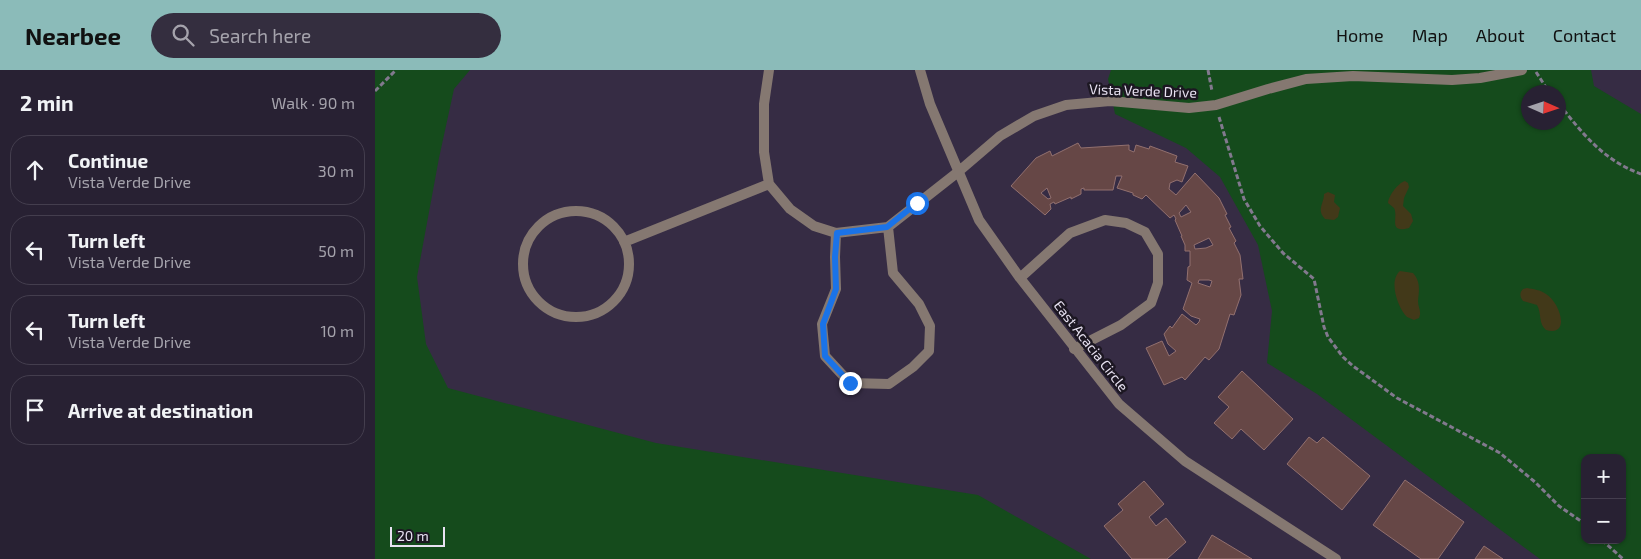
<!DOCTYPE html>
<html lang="en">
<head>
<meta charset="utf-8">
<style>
  :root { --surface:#282133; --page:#342e3f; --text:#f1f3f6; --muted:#a5a3ac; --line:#443e4e; --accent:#8bbbb9 }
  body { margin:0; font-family:"Exo 2",sans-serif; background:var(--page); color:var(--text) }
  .controls { position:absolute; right:15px; bottom:15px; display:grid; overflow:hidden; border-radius:10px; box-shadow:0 1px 4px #0004 }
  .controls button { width:45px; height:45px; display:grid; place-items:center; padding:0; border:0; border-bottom:1px solid var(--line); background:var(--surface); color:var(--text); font:25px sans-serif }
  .compass { position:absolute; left:1146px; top:15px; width:45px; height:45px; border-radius:50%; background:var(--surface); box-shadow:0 1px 4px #0004; rotate:93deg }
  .scale { position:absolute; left:15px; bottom:12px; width:55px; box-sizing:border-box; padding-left:5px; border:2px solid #e8e2f2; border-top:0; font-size:14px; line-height:18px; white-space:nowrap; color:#e8e2f2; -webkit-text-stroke:4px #1c1722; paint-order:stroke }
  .stop { position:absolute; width:15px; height:15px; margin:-11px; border:4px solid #1a73e8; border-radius:50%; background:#fff }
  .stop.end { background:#1a73e8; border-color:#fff; box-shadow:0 1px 5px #0008 }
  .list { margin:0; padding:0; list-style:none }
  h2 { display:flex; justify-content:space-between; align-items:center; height:65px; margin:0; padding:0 20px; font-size:21px }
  h2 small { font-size:16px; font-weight:400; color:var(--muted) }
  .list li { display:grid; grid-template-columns:32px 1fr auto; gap:15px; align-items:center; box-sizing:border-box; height:70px; margin:0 10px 10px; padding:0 10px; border:1px solid var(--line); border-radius:20px }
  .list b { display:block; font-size:19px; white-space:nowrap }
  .list p { margin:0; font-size:16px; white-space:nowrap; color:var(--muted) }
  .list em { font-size:16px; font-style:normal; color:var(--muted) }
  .icon { flex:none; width:28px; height:28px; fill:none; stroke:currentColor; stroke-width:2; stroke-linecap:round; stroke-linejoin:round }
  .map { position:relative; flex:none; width:1266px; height:489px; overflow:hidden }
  header { display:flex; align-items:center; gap:30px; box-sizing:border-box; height:70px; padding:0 25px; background:var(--accent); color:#111 }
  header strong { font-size:24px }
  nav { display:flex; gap:28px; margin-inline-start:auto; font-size:18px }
  .search { width:350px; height:45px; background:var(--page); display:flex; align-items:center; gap:12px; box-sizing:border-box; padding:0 18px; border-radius:28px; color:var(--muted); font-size:19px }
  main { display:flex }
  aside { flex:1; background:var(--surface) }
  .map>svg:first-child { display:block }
</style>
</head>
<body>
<header>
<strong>Nearbee</strong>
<div class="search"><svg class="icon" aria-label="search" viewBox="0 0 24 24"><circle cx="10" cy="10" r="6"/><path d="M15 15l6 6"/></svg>Search here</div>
<nav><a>Home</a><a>Map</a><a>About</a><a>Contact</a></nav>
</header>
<main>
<aside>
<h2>2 min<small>Walk · 90 m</small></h2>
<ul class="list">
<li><svg class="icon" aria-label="ahead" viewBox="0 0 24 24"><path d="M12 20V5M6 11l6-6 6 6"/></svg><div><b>Continue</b><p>Vista Verde Drive</p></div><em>30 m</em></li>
<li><svg class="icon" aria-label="left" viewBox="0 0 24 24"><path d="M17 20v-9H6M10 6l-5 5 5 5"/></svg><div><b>Turn left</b><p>Vista Verde Drive</p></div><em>50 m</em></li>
<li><svg class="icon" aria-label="left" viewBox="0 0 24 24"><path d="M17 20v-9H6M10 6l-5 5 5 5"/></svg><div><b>Turn left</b><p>Vista Verde Drive</p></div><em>10 m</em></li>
<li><svg class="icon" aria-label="arrive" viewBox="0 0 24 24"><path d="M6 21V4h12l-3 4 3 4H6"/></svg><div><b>Arrive at destination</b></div></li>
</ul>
</aside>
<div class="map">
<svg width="1266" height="489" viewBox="0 0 1266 489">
  <rect width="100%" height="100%" fill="#362c44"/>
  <path fill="#154b1c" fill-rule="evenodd" d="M 0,0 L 95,0 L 79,19 L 64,88 L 42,207 L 51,274 L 73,318 L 281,373 L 603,425 L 716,489 L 0,489 Z
    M 736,0 L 1216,0 L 1219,16 L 1266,44 L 1266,489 L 1165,489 L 942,324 L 892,293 L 897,241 L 883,175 L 845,107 L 811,78 L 740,44 L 733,9 ZM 1154,22 L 1184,22 L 1184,52 L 1154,52 ZM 1210,388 L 1247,388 L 1247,470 L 1210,470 Z"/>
  <path fill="#423919" d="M 1030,111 L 1033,113 L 1034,117 L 1029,128 L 1028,136 L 1036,144 L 1038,151 L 1034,158 C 1012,164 1024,147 1019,138 C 1017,136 1015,135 1013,133 C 1014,125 1023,113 1030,111 Z
    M 953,122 L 960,125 L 959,132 L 965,138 L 963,147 L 959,150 L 950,149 C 941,140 949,134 949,124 Z
    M 1025,201 L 1038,203 C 1046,212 1044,221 1043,231 C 1043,238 1047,241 1044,248 L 1039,250 L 1032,247 C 1023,238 1013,211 1025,201 Z
    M 1152,218 C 1158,219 1166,220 1171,224 C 1184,231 1197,267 1171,260 C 1163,253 1167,244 1162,235 L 1148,231 C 1145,227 1144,223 1148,219 Z"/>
  <path fill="#664746" stroke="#92706f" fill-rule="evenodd" d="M 703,73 L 706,78 L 754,75 L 754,80 L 759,82 L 761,75 L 774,79 L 775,76 L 802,86 L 800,92 L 813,96 L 807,112 L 802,110 L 795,113 L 794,119 L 801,125 L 820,103 L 844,128 L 852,144 L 850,145 L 856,157 L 854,158 L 861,171 L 859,173 L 865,185 L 868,209 L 864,209 L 866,225 L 859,245 L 855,244 L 844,279 L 834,290 L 830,287 L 810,310 L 807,307 L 789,315 L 771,278 L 787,271 L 794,286 L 801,281 L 793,274 L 789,264 L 795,256 L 797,258 L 807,244 L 821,255 L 824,252 L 825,249 L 816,246 L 808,239 L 817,213 L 812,210 L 813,197 L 815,196 L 815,181 L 810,181 L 810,175 L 806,166 L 807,166 L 800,150 L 801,149 L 799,145 L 795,148 L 771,125 L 767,129 L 758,125 L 758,123 L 742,118 L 747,106 L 741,106 L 738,120 L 709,120 L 709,118 L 706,119 L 706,124 L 696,129 L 696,127 L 680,134 L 679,132 L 675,134 L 676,139 L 670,145 L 636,116 L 661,88 L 675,81 L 677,86 ZM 672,118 L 676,128 L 673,129 L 666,123 ZM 811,135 L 816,142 L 806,147 L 804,143 ZM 834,168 L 838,175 L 831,178 L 820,179 L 819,175 ZM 824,210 L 834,210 L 837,211 L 835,217 L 823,213 Z
    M 867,301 L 918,349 L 889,380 L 866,359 L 857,369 L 839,353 L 854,337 L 843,327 Z
    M 934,367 L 942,373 L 948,367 L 995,406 L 967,440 L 912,394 Z
    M 1030,410 L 1089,452 L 1063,489 L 1046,489 L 998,455 Z
    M 769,411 L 789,434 L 774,447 L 781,456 L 791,448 L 811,472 L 792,489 L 757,489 L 729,456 L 748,440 L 743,434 Z
    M 837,465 L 877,489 L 823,489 Z
    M 1109,476 L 1128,489 L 1100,489 Z"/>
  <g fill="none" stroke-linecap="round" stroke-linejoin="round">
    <path stroke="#82798e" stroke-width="3" stroke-dasharray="5 2.5" stroke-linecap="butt" d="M 833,0 L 837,21
      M 1161,2 L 1174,22
      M 0,21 L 21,0
      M 1184,34 C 1208,64 1228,90 1266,104
      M 844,47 L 869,129 L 885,156 L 908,183 L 939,209 L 949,257 L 953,267 L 968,287 L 978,296 L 1022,328 L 1125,383 L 1160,412 L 1184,436 L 1210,454
      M 1227,470 L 1248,489"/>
    <path stroke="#857871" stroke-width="10" d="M 394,0 L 389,34 L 389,82 L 394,114 L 415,139 L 439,156 L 461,163 L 513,157 L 583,102 L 625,66 L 659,46 L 691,35 L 735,31 L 814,38 L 841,35 L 893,19 L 931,9 L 978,6 L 1077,10 L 1105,8 L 1147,0
      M 545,0 L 555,34 L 604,150 L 645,208 L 744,334 L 810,391 L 961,489
      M148 194a53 53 0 1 1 106 0a53 53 0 1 1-106 0Z
      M 461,163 L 460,187 L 461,219 L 447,254 L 450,286 L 475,313 L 514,314 L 538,297 L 554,281 L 555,256 L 544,234 L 518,203 L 513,157
      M 249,172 L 394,114
      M 645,208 L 695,163 L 730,150 L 751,153 L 770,162 L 783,184 L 783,213 L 776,233 L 746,255 L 699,279"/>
  </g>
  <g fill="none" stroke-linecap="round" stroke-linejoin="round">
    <path stroke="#1a73e8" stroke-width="6" d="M 475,313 L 450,286 L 448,254 L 461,219 L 460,187 L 462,163 L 512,157 L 542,133"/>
  </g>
  <g text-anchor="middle" stroke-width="5" stroke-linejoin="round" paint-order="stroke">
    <g font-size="14" fill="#e8e2f2" stroke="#1c1722">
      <text transform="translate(768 21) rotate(2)" y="5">Vista Verde Drive</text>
      <text transform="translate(716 276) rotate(52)" y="5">East Acacia Circle</text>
    </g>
  </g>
</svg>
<div class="controls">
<button>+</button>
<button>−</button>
</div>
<svg class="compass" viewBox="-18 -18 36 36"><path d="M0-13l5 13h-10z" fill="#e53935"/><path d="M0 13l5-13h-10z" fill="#a5a3ac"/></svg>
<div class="scale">20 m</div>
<div class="stop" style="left:542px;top:133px"></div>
<div class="stop end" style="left:475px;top:313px"></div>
</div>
</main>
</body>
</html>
